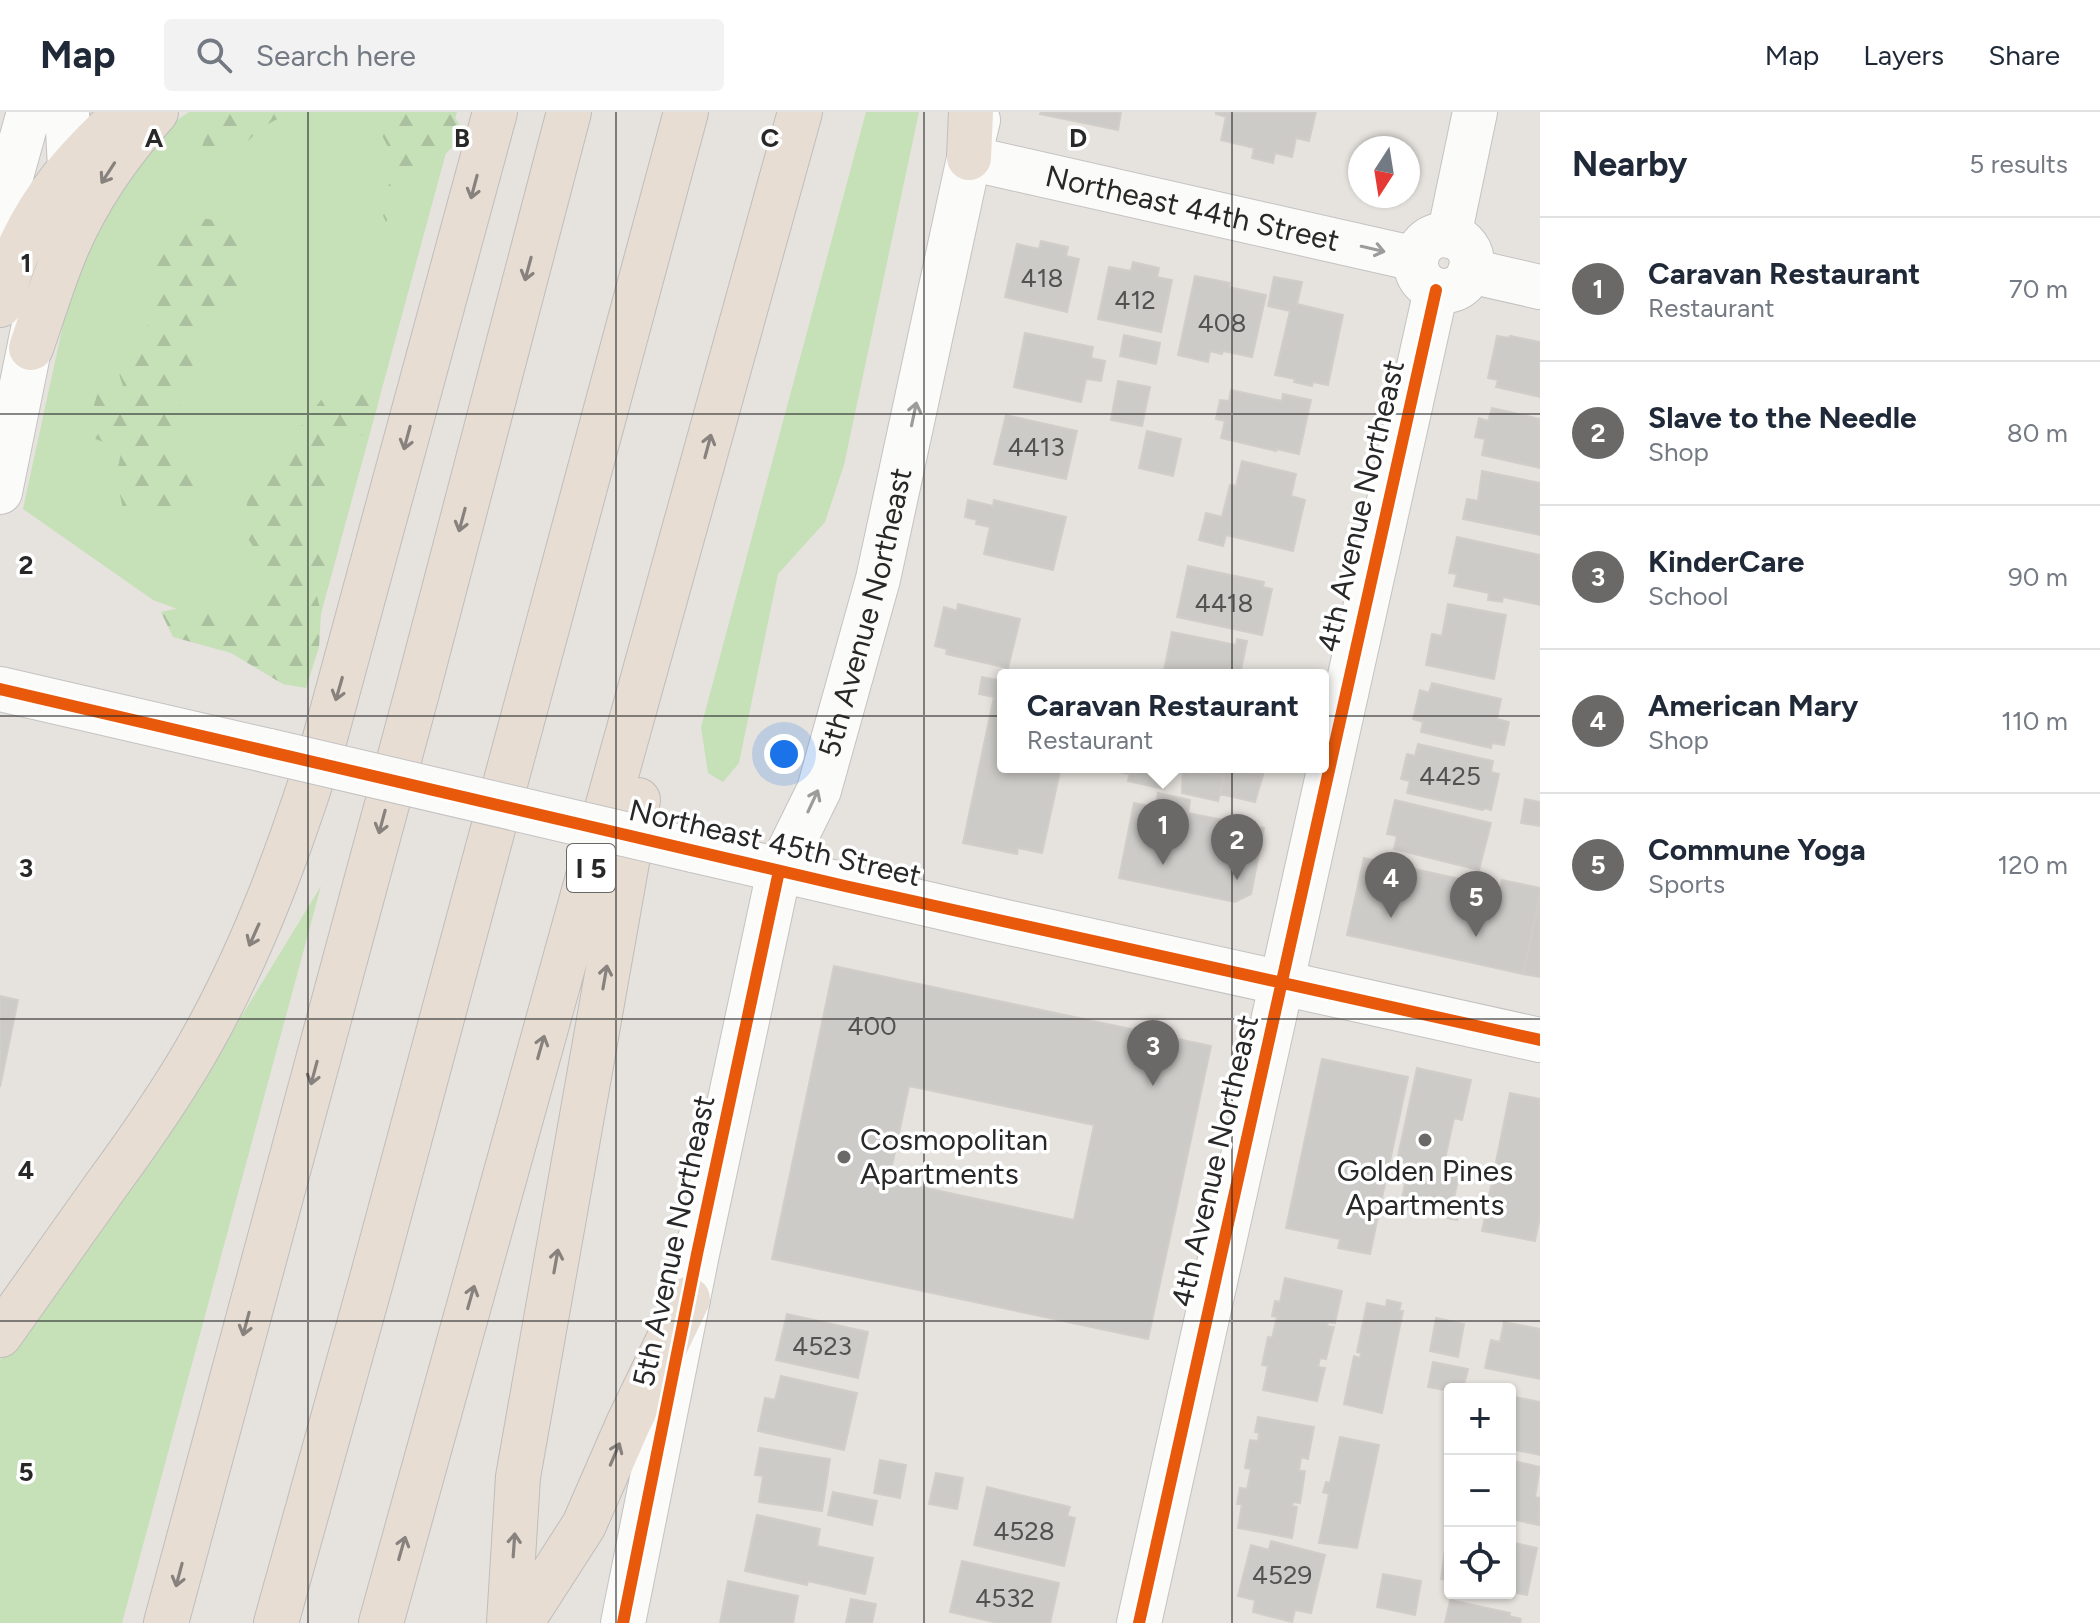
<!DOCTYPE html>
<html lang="en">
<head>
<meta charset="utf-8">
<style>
  :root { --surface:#fff; --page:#f2f2f3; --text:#1f2937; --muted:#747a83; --line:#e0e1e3; --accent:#6a6968 }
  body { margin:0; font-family:Figtree,sans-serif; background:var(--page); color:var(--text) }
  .controls { position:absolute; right:24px; bottom:24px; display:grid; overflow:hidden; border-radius:8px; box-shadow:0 2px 6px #0004 }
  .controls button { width:72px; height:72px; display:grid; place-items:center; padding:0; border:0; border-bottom:2px solid var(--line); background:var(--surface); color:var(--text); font:40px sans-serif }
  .compass { position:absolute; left:1348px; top:24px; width:72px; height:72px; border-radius:50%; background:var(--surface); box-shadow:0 2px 6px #0004; rotate:192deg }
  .you { position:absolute; left:784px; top:642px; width:28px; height:28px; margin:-20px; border:6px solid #fff; border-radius:50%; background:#1a73e8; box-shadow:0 0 0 12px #1a73e833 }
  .badge { display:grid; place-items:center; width:52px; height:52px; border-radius:50%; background:var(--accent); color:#fff; font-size:26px; font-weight:700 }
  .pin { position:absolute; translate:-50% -66px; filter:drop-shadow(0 2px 4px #0008) }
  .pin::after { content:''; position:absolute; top:42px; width:28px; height:24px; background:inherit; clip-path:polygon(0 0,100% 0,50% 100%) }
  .popup { position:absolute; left:997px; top:557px; width:332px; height:104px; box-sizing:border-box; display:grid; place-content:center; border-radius:8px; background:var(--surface); filter:drop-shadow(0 2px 6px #0005); font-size:26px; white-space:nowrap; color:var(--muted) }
  .popup b { font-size:30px; color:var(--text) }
  .popup::after { content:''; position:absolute; left:50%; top:100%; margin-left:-16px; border:16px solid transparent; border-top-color:var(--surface) }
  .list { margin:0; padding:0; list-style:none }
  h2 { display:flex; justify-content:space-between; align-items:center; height:104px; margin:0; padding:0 32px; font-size:34px }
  h2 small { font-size:26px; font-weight:400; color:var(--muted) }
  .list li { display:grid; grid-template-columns:52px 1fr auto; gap:24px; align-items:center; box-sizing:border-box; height:144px; padding:0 32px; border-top:2px solid var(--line) }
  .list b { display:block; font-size:30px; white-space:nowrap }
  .list p { margin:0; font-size:26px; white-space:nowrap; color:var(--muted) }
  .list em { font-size:26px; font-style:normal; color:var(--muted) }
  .icon { flex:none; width:44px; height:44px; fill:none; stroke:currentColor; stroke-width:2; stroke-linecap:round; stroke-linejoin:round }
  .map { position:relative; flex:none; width:1540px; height:1511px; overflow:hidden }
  header { display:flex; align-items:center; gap:48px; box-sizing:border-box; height:112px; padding:0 40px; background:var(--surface); border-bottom:2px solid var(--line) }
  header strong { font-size:38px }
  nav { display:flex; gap:44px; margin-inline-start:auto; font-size:28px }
  .search { width:560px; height:72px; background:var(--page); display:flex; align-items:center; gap:20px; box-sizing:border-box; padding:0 28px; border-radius:8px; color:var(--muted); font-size:30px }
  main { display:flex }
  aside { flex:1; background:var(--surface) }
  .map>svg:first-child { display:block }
</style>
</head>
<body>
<header>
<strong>Map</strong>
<div class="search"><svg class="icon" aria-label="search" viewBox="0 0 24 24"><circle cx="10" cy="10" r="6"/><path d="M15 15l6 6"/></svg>Search here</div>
<nav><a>Map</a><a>Layers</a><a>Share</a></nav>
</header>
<main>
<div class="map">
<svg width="1540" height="1511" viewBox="0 0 1540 1511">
  <defs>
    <pattern id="forest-firs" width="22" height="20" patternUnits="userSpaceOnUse" patternTransform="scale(2)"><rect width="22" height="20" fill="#c6e0b8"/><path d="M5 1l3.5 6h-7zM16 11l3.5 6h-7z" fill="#aac09e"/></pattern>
  </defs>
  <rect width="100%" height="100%" fill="#e6e3de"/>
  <path fill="#c6e0b8" d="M 189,0 L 457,0 L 309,546 L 153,488 L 23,397 L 66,199 L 98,109 L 161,19 Z
    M 866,0 L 919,0 L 844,353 L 825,410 L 778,462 L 739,651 L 723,670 L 708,661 L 701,615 Z
    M 321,774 L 122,1511 L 0,1511 L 0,1248 L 205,964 Z"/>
  <path fill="url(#forest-firs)" d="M 219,0 L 296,0 L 290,0 L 261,16 L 238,39 L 195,56 L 209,14 Z
    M 370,0 L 452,0 L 465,23 L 430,57 L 413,69 L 386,110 L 379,95 L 396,57 L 388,35 Z
    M 180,103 L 235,111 L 248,168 L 219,190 L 204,223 L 180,288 L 176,339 L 195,374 L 176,405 L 123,397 L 116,364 L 122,337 L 85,323 L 98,280 L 123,274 L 114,247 L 143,234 L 155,185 L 156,141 Z
    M 350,275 L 378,292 L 370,318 L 350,331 L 331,350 C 336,376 327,384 307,401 L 310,414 L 332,430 L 316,480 L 321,501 L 319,535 L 306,576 L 283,572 L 231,541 L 173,525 L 161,500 L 190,494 L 246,502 L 264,485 L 256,439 L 243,419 L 248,385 L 330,276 Z"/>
  <path fill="#cdcbc7" stroke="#d1ceca" stroke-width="2" fill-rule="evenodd" d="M 1041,0 L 1121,0 L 1118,18 L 1040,2 Z
    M 1216,0 L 1316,0 L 1309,29 L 1296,26 L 1292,45 L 1275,41 L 1273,51 L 1252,46 L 1254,36 L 1221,28 L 1226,5 L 1216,2 Z
    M 1041,129 L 1068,135 L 1066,144 L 1079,147 L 1067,200 L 1005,185 L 1017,132 L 1039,137 Z
    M 1133,150 L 1159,156 L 1157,165 L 1172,168 L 1161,220 L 1098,207 L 1109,155 L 1131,159 Z
    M 1195,164 L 1230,171 L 1229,175 L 1266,183 L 1252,245 L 1223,239 L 1222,242 L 1210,239 L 1208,250 L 1178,243 Z
    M 1274,165 L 1302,170 L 1297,192 L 1343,203 L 1328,273 L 1313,270 L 1312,274 L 1294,270 L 1295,267 L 1275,263 L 1290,199 L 1268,194 Z
    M 1025,221 L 1093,235 L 1091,246 L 1105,249 L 1101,269 L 1086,267 L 1081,290 L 1014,275 Z
    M 1124,223 L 1160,231 L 1156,252 L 1120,244 Z
    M 1497,224 L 1509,226 L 1510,224 L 1540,230 L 1540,285 L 1496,275 L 1498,268 L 1488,266 Z
    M 1118,269 L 1150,275 L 1142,314 L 1111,308 Z
    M 1231,278 L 1282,289 L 1283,282 L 1311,288 L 1299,342 L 1276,337 L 1276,339 L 1221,326 L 1225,309 L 1216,307 L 1220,288 L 1229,289 Z
    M 1492,296 L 1540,307 L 1540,356 L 1482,343 L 1485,327 L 1475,325 L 1479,306 L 1488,309 Z
    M 1006,303 L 1077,319 L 1066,367 L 994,352 Z
    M 1147,319 L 1181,327 L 1173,364 L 1139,356 Z
    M 1242,349 L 1296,362 L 1291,384 L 1305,388 L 1293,439 L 1226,423 L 1223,434 L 1199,428 L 1206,401 L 1222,405 L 1230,373 L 1236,374 Z
    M 1482,359 L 1540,371 L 1540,423 L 1463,407 L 1467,387 L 1478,389 Z
    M 968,388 L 993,394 L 994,388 L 1066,405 L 1053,458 L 984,442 L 990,415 L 976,412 L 977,408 L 965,405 Z
    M 1457,425 L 1540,443 L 1540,493 L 1503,485 L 1502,490 L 1488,488 L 1489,481 L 1454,474 L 1457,462 L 1449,461 Z
    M 1188,454 L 1264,470 L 1263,475 L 1272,477 L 1262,523 L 1177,505 Z
    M 958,492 L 1020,507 L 1008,556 L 946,542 L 947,537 L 935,534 L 944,495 L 957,499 Z
    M 1448,492 L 1506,503 L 1494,567 L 1426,553 L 1432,522 L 1442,524 Z
    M 1172,520 L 1236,533 L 1237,527 L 1247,529 L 1240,563 L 1163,563 Z
    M 982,565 L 1003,569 L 1003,655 L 1061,655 L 1042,741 L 1018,736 L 1017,742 L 963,731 L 994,585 L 979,582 Z
    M 1432,571 L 1501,587 L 1497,607 L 1509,610 L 1504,633 L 1492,631 L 1491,636 L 1421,620 L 1423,610 L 1413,607 L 1420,578 L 1429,581 Z
    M 1418,632 L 1493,649 L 1491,660 L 1499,662 L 1491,698 L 1484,696 L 1483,698 L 1407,681 L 1410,669 L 1401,667 L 1407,642 L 1415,644 Z
    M 1097,655 L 1131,655 L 1129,662 Z
    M 1131,655 L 1173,655 L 1164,677 L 1128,669 Z
    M 1183,655 L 1226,655 L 1224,665 Z
    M 1226,655 L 1263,663 L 1255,690 L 1220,682 Z
    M 1230,655 L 1265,655 L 1263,663 Z
    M 1183,656 L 1224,665 L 1218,689 L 1182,681 Z
    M 1158,681 L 1190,688 L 1188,701 L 1264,716 L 1251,782 L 1235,790 L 1119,766 L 1134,691 L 1155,695 Z
    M 1525,687 L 1540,690 L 1540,714 L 1521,711 Z
    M 1395,688 L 1491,711 L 1479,758 L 1394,737 L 1397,724 L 1387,722 Z
    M 1364,746 L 1501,776 L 1502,768 L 1540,776 L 1540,784 L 1523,862 L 1347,823 Z
    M 1540,784 L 1540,865 L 1523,862 Z
    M 834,854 L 1211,934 L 1148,1227 L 772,1147 ZM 909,974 L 1094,1013 L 1074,1108 L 889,1068 Z
    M 0,884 L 18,888 L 0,975 Z
    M 1322,947 L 1408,965 L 1370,1142 L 1338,1136 L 1340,1127 L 1286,1116 Z
    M 1417,956 L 1471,968 L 1462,1008 L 1454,1006 L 1443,1056 L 1460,1059 L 1451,1099 L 1458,1100 L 1457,1108 L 1400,1096 L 1409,1052 L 1397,1049 Z
    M 1510,981 L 1540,987 L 1540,1105 L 1535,1129 L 1482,1119 Z
    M 1285,1166 L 1342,1179 L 1335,1211 L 1328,1210 L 1327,1214 L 1334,1215 L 1326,1247 L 1320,1246 L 1318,1255 L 1325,1256 L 1317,1289 L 1263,1278 L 1268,1254 L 1262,1253 L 1268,1225 L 1272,1226 L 1277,1205 L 1272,1204 L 1275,1189 L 1280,1190 Z
    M 1387,1188 L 1401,1191 L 1399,1199 L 1403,1199 L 1382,1301 L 1344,1292 L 1354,1244 L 1360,1246 L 1361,1241 L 1357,1240 L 1367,1191 L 1386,1195 Z
    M 787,1202 L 868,1220 L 858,1266 L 776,1248 Z
    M 1436,1206 L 1464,1212 L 1458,1245 L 1430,1239 Z
    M 1504,1210 L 1540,1217 L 1540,1267 L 1485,1256 L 1491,1228 L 1500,1230 Z
    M 1433,1250 L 1468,1257 L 1463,1277 L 1450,1277 L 1450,1279 L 1428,1275 Z
    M 781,1264 L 857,1281 L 844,1338 L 758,1319 L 765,1286 L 775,1288 Z
    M 1510,1284 L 1540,1290 L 1540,1343 L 1510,1337 Z
    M 1258,1305 L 1314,1315 L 1308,1347 L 1301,1345 L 1299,1359 L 1305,1359 L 1300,1391 L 1293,1390 L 1292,1394 L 1297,1395 L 1292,1426 L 1238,1416 L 1242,1392 L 1237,1392 L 1240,1376 L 1247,1377 L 1251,1357 L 1245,1356 L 1250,1328 L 1258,1329 L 1259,1321 L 1255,1320 Z
    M 1340,1325 L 1379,1333 L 1357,1436 L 1319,1431 L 1329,1382 L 1323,1380 L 1326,1370 L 1330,1371 Z
    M 760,1336 L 830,1347 L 822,1399 L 759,1390 L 763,1364 L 755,1363 Z
    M 880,1348 L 906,1353 L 900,1386 L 874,1381 Z
    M 1510,1348 L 1540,1355 L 1535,1385 L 1540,1386 L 1539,1413 L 1510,1407 Z
    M 936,1361 L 963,1366 L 957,1397 L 929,1392 Z
    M 987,1375 L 1070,1395 L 1067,1404 L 1075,1406 L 1064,1454 L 974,1433 Z
    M 833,1380 L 877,1389 L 872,1413 L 828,1403 Z
    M 757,1403 L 820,1417 L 817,1434 L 873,1446 L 865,1482 L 808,1469 L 807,1473 L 745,1459 Z
    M 1448,1418 L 1450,1418 L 1450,1468 L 1441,1467 Z
    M 1271,1429 L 1325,1443 L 1311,1501 L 1295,1498 L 1292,1510 L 1253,1500 L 1255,1488 L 1238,1484 L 1251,1433 L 1269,1438 Z
    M 1510,1430 L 1537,1436 L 1527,1483 L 1510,1480 Z
    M 962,1449 L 1059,1471 L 1050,1511 L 998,1511 L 950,1500 Z
    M 1383,1462 L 1421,1469 L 1415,1503 L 1377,1495 Z
    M 728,1469 L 798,1484 L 793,1511 L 720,1511 Z
    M 851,1487 L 876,1492 L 872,1511 L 846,1511 Z
    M 1450,1488 L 1510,1501 L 1509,1504 L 1521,1507 L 1520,1511 L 1445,1511 Z"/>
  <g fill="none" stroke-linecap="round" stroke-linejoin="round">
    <g stroke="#c4c2c3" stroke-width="46">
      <g id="minor">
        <path id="s1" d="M 978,8 L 969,46 L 1416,147"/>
        <circle cx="1444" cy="151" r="28"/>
        <path d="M 1449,124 L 1475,0"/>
        <path d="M 1470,159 L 1540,175"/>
        <path d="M 1139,1511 L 1436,178"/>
      </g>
    </g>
    <g stroke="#c4c2c3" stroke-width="46">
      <g id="secondary">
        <path d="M 66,85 L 70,55 L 67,0"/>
        <path d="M 0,104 L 29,0"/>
        <path d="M 0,380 L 37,198"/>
        <path d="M 0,577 L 269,639"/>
        <path d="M 693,738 L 1001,809 L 1540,928"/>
        <path id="s2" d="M 623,1511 L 697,1142 L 779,759 L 819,678 L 878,467 L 969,46"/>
      </g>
    </g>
    <g stroke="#bfbdbc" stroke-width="46">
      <path id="motorway" d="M 969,46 L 971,0
        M 0,193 C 5,177 9,161 15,146 C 40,85 79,43 126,0
        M 31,236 C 43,202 53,168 67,135 C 88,86 120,40 156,0
        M 0,1223 C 35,1174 70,1125 105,1075 C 141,1026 176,976 205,923 C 257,829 293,728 325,626 L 495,0
        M 166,1511 L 417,581 L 569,0
        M 276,1511 L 371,1170 L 686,0
        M 381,1511 L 800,0
        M 509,1511 L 518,1365 L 638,688
        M 521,1511 L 584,1413 L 628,1312 L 688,1187"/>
    </g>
    <use href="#minor" stroke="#fbfbfa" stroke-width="44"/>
    <use href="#secondary" stroke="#fbfbfa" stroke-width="44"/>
    <use href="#motorway" stroke="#e7ddd3" stroke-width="44"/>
    <g stroke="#c4c2c3" stroke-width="46" stroke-linecap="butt">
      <path id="secondary-bridge" d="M 269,639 L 693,738"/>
    </g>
    <use href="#secondary-bridge" stroke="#fbfbfa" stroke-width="44"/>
    <g stroke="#fff" stroke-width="17">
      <path id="cycleway" d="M 0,577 L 845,774 L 1540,928
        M 623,1511 L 697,1142 L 779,759
        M 1139,1511 L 1436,178"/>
    </g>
    <use href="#cycleway" stroke="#e8590c" stroke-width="12"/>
  </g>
  <defs><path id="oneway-shaft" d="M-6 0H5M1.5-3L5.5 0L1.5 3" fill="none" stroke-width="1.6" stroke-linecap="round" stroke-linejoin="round" transform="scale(2)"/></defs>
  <g stroke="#88827e">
    <use href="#oneway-shaft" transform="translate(108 61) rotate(123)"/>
    <use href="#oneway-shaft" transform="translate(474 75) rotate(105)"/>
    <use href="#oneway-shaft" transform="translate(528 157) rotate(105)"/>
    <use href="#oneway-shaft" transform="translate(407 326) rotate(105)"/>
    <use href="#oneway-shaft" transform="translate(708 334) rotate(-75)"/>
    <use href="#oneway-shaft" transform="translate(462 408) rotate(105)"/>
    <use href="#oneway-shaft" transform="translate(339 577) rotate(106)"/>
    <use href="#oneway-shaft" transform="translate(382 710) rotate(105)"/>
    <use href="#oneway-shaft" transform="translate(254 823) rotate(114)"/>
    <use href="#oneway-shaft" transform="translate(605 865) rotate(-80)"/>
    <use href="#oneway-shaft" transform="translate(541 935) rotate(-74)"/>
    <use href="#oneway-shaft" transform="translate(314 961) rotate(105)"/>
    <use href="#oneway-shaft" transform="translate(556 1149) rotate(-80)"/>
    <use href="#oneway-shaft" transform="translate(471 1185) rotate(-74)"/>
    <use href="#oneway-shaft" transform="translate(246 1212) rotate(105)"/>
    <use href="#oneway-shaft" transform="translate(615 1342) rotate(-67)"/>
    <use href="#oneway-shaft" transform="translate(514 1433) rotate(-86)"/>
    <use href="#oneway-shaft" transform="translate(402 1436) rotate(-74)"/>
    <use href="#oneway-shaft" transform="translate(179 1463) rotate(105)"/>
  </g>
  <g stroke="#9c9c9c">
    <use href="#oneway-shaft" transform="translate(1373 137) rotate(13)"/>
    <use href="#oneway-shaft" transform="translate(914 302) rotate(-78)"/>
    <use href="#oneway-shaft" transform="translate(813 689) rotate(-65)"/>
  </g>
  <path fill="none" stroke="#282828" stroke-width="2" stroke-opacity="0.55" d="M 308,0 L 308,1511M 616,0 L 616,1511M 924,0 L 924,1511M 1232,0 L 1232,1511M 0,302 L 1540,302M 0,604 L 1540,604M 0,907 L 1540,907M 0,1209 L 1540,1209"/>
  <g fill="#6a6968" stroke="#fff" stroke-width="3">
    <circle cx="1425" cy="1028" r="8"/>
    <circle cx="844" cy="1045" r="8"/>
  </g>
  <g text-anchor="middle" stroke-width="7" stroke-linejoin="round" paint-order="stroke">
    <g font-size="26" fill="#525250">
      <text x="1042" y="175">418</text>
      <text x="1135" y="197">412</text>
      <text x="1222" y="220">408</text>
      <text x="1036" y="344">4413</text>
      <text x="1224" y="500">4418</text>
      <text x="1450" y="673">4425</text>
      <text x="872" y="923">400</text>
      <text x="822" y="1243">4523</text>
      <text x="1024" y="1428">4528</text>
      <text x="1282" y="1472">4529</text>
      <text x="1005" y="1495">4532</text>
    </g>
    <rect fill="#fff" stroke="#686868" stroke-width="2" x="567" y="732" width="48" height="48" rx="6"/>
    <g font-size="28" font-weight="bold" fill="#282828">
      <text x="591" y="766">I 5</text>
    </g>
    <g font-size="30" fill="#282828" stroke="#fff">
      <text dy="10" stroke="none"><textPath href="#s1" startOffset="268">Northeast 44th Street</textPath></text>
      <text transform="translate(1361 394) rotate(-77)" y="10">4th Avenue Northeast</text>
      <text dy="10" stroke="none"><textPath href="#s2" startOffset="1042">5th Avenue Northeast</textPath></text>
      <text transform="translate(775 731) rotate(13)" y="10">Northeast 45th Street</text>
      <text transform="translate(1215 1049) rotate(-77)" y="10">4th Avenue Northeast</text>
      <text transform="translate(674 1129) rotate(-78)" y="10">5th Avenue Northeast</text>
    </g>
    <g font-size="30" fill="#282828" stroke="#fff" text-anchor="start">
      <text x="860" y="1038">Cosmopolitan<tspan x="860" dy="34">Apartments</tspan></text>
      <text x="1425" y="1069" text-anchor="middle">Golden Pines<tspan x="1425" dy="34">Apartments</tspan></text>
    </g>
  </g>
  <g font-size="26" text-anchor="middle" font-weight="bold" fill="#282828" stroke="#fff" stroke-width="7" stroke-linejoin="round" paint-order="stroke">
    <text x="154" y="35">A</text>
    <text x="462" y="35">B</text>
    <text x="770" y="35">C</text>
    <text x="1078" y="35">D</text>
    <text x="26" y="160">1</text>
    <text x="26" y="462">2</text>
    <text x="26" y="765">3</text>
    <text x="26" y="1067">4</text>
    <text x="26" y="1369">5</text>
  </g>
</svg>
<div class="controls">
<button>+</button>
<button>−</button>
<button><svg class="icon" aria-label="locate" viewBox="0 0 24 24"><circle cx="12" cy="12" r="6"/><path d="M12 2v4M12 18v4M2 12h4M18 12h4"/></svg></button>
</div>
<svg class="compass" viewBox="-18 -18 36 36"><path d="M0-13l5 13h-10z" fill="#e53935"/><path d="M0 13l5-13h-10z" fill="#747a83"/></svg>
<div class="you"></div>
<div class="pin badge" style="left:1163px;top:753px">1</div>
<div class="popup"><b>Caravan Restaurant</b>Restaurant</div>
<div class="pin badge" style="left:1237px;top:768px">2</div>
<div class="pin badge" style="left:1153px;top:974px">3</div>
<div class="pin badge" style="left:1391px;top:806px">4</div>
<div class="pin badge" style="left:1476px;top:825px">5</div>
</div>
<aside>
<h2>Nearby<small>5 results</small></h2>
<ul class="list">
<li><span class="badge">1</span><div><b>Caravan Restaurant</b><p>Restaurant</p></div><em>70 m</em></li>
<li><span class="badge">2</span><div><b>Slave to the Needle</b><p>Shop</p></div><em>80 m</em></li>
<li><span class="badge">3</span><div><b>KinderCare</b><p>School</p></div><em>90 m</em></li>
<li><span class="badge">4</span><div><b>American Mary</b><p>Shop</p></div><em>110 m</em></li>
<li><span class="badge">5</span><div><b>Commune Yoga</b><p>Sports</p></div><em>120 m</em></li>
</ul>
</aside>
</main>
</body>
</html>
